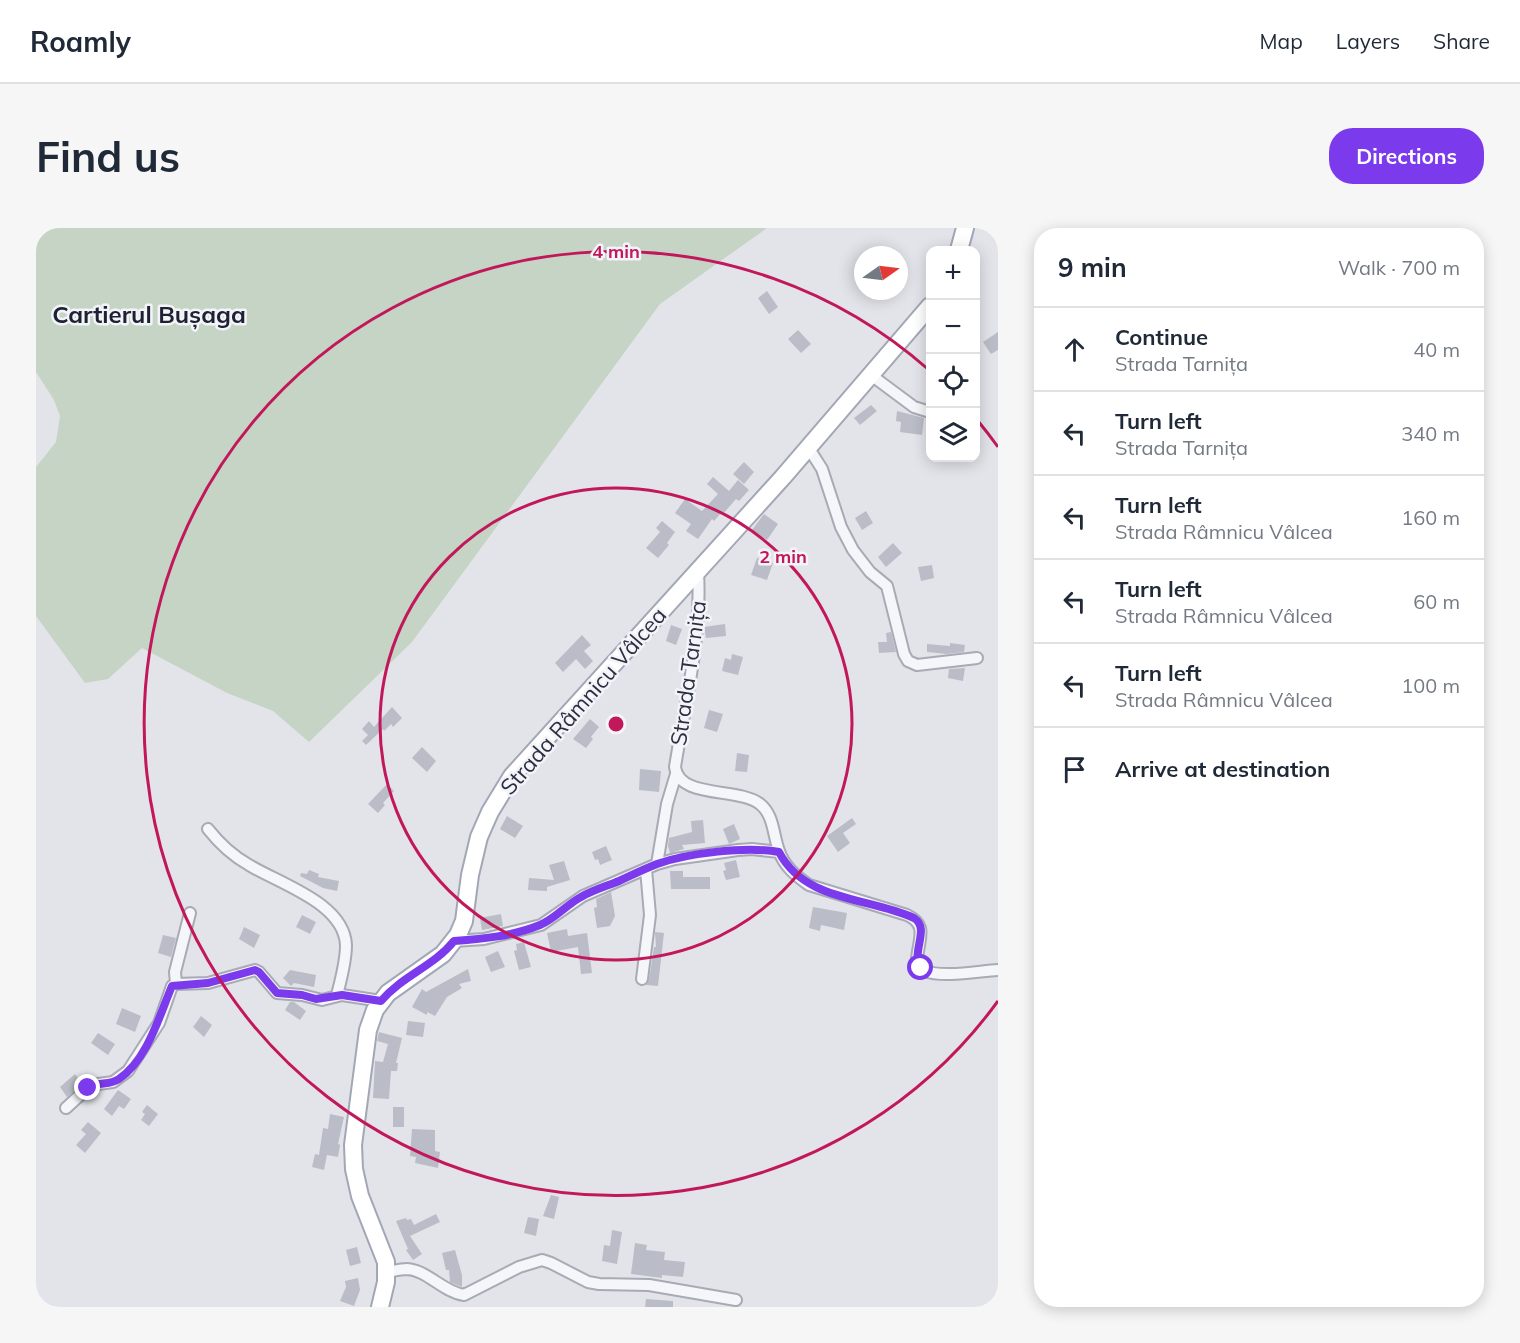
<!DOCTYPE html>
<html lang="en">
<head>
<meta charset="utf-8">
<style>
  :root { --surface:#fff; --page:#f6f6f7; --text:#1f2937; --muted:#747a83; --line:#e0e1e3; --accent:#7c3aed }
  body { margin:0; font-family:Mulish,sans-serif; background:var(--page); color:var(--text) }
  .controls { position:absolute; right:18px; top:18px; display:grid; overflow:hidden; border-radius:12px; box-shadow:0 3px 15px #0003 }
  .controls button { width:54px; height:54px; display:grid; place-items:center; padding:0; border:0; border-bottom:2px solid var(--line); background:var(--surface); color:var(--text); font:30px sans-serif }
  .compass { position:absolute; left:818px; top:18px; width:54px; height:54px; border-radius:50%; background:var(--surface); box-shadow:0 3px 15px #0003; rotate:76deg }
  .stop { position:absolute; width:18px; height:18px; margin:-14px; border:4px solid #7c3aed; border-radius:50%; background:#fff }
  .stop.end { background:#7c3aed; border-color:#fff; box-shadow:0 2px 6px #0008 }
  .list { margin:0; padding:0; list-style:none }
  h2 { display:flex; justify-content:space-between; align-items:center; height:78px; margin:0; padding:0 24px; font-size:26px }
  h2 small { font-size:20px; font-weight:400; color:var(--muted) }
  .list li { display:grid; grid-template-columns:39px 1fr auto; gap:18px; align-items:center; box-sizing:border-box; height:84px; padding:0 24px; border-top:2px solid var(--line) }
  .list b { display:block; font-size:22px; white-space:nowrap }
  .list p { margin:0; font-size:20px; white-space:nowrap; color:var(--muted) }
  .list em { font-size:20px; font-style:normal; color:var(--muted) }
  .icon { flex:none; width:33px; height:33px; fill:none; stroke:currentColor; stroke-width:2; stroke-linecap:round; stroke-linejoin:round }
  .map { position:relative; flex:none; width:962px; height:1079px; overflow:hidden; border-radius:24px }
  header { display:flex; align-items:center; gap:36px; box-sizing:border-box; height:84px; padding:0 30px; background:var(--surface); border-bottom:2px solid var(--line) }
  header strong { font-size:28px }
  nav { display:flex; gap:33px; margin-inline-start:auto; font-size:21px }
  .intro { display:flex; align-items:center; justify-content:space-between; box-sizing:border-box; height:144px; padding:0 36px }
  h1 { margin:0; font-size:42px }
  .button { padding:15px 27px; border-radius:24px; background:var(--accent); color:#fff; font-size:21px; font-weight:700 }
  main { display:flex; gap:36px; padding:0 36px }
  aside { flex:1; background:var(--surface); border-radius:24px; box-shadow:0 3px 15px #0003 }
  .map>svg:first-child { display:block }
</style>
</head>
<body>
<header>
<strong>Roamly</strong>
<nav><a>Map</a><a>Layers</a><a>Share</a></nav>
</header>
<div class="intro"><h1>Find us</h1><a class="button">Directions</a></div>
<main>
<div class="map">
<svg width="962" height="1079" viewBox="0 0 962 1079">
  <rect width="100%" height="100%" fill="#e3e4ea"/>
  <path fill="#c5d4c4" d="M 0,0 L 731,0 L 624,76 L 376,414 L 273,514 L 237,483 L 191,465 L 106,420 L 72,451 L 49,455 L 0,388 L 0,239 L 20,214 L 24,188 L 18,172 L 0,144 Z"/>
  <path fill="#babdc7" d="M 731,63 L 742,79 L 733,86 L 722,70 Z
    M 762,102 L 775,116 L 765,125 L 752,111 Z
    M 962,104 L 962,122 L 955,126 L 947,114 Z
    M 835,177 L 841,183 L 824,197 L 818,190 Z
    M 861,183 L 888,190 L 886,207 L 864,204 L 865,194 L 860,193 Z
    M 708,234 L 718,244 L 708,256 L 697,246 Z
    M 677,249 L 693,263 L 702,252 L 713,262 L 703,273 L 700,271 L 687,286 L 685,285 L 678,293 L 676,291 L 662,311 L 650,303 L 655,296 L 639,285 L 649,271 L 666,283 L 682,266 L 671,256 Z
    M 830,283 L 837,295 L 826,302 L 819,290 Z
    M 728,286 L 742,296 L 731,312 L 716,302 Z
    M 626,293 L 639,304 L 631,315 L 633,317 L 622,330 L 610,320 L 624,304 L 620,300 Z
    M 857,315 L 866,325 L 850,339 L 842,329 Z
    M 721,330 L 737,335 L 731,352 L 715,347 Z
    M 896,337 L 898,350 L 885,353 L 882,339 Z
    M 689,396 L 690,408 L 670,410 L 668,399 Z
    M 635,397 L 646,401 L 640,417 L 630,413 Z
    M 855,404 L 860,424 L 843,425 L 842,414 L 851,414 L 850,405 Z
    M 546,407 L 555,417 L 548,423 L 557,433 L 549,441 L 540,431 L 527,444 L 519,435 Z
    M 914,415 L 929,417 L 928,424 L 911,426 L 891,424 L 891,416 L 914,418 Z
    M 696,426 L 707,429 L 702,447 L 686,443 L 689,430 L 695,432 Z
    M 929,440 L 927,453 L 912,450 L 913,441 Z
    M 356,479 L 366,490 L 357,499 L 355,496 L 348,503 L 347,501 L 330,517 L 326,513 L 332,507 L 326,501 L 333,493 L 338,499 Z
    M 673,482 L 687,486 L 681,504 L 668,500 Z
    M 554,491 L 563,499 L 555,509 L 557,511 L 550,520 L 537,511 Z
    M 386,519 L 400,533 L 391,544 L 376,530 Z
    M 701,525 L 713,527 L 711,544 L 699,543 Z
    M 604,541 L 625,543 L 623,564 L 603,562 Z
    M 351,556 L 358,563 L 347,575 L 349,577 L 342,585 L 332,576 Z
    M 471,588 L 487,598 L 479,610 L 464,601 Z
    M 816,590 L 820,596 L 807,605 L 814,615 L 802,624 L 791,608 Z
    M 667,592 L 669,615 L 646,617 L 648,621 L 634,625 L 632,618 L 633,610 L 656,604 L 655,593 Z
    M 698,596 L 704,611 L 693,616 L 687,601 Z
    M 570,618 L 576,632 L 564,637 L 562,631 L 559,632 L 556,624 Z
    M 700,632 L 704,649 L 690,652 L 687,643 L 690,642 L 688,635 Z
    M 528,633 L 534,652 L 511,659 L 511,663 L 492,662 L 493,650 L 518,652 L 513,637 Z
    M 273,642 L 283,646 L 282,649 L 303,653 L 301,663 L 287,660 L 264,648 L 265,645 L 271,646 Z
    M 634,643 L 647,643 L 647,649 L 674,649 L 674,661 L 635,661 Z
    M 575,664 L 579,688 L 574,698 L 561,700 L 558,680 L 561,679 L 560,671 Z
    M 777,679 L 811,685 L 808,702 L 785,697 L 784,703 L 773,700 Z
    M 465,686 L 467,698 L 446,702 L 444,690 Z
    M 266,687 L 280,694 L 274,706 L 260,699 Z
    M 208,699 L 224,707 L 218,720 L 203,711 Z
    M 531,701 L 532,708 L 551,705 L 556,745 L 545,746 L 542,719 L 515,724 L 511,705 Z
    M 619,704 L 628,705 L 622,758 L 610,757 L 613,752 L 618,719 L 620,719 Z
    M 127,707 L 140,710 L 135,729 L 122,725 Z
    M 488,714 L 495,739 L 483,742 L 478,723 L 481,722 L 480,716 Z
    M 462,723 L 469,739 L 455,744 L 449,729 Z
    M 432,741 L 435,753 L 423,756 L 426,760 L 411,769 L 399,788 L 391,784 L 391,787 L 376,779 L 386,761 L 390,764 Z
    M 254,742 L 280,747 L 278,759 L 258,755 L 255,758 L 247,750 Z
    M 254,774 L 258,774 L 270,783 L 264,792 L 249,782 Z
    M 86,780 L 105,788 L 99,804 L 80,796 Z
    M 165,788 L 176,797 L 168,809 L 157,799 Z
    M 372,793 L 389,795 L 387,809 L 370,807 Z
    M 343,804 L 366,810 L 360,835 L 362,835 L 361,843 L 355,843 L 353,871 L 337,870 L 339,833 L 347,834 L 352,816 L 341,813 Z
    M 62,805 L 79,816 L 72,827 L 55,815 Z
    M 39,846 L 46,855 L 31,869 L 24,859 Z
    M 82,862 L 95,871 L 88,881 L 83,878 L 76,888 L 68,881 Z
    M 111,877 L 122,886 L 113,898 L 105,892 L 109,886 L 106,884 Z
    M 357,879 L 368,879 L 368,899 L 357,899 Z
    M 294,886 L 308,889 L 302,916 L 304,917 L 302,929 L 291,927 L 288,942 L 276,939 L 279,926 L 283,927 L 287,900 L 292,901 Z
    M 52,894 L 65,905 L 49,925 L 40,917 L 50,906 L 45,902 Z
    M 376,901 L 399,902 L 399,923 L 404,924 L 402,940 L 379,935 L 380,929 L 374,928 Z
    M 515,967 L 523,969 L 518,991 L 507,988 Z
    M 400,986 L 404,994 L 374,1008 L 386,1026 L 377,1032 L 370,1022 L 372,1021 L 360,993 L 370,990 L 371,992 L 375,991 L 378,997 Z
    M 492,989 L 503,991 L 500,1008 L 488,1005 Z
    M 576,1002 L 586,1004 L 581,1036 L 566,1033 L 568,1017 L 574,1018 Z
    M 599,1015 L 611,1017 L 610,1022 L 629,1024 L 628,1032 L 649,1034 L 647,1049 L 626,1047 L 626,1050 L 595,1046 Z
    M 321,1019 L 325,1035 L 314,1038 L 310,1022 Z
    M 419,1022 L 426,1047 L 426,1059 L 414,1054 L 413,1042 L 410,1042 L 406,1025 Z
    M 322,1050 L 324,1062 L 318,1078 L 304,1073 L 310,1059 L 309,1053 Z
    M 610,1071 L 637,1073 L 637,1079 L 609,1079 Z"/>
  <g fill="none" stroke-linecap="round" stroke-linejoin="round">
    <g stroke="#a8aab4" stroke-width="14">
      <path id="minor" d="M 835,147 L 878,179 L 894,184
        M 772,219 L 786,241 L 805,299 L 817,322 L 834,344 L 851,358 L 868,426 L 872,433 L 881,437 L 941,430
        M 662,344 C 666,409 649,475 639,539 C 643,571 702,559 724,576 C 738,587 737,607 743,623 C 748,638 760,648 773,657 L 871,687 C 893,697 882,712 881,732 C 882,737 884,741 889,743 C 907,750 943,743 962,742
        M 172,601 C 183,615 197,628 213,637 C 244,656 308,675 310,717 C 310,734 305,751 301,767
        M 621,636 L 631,576 L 640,546
        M 418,713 L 448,711 L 505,697 L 547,668 L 621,636 L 639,631 L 702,622 L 716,621 L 743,624
        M 606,751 L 614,687 L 610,641
        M 140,756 L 139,744 L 154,685
        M 30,880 L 55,857 L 77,854 L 92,843 L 123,795 L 136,758 L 140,756 L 172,755 L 219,742 L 223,744 L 241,765 L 266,767 L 286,772 L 306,767 L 345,773
        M 351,1044 C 357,1043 365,1041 371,1041 C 391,1042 407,1064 428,1067 L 483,1039 L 506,1032 L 515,1035 L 552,1054 L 563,1056 L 613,1057 L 700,1072"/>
    </g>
    <g stroke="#a2a7b6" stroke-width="20">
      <path id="primary" d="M 923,22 L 929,0
        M 344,1079 L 350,1054 L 350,1034 L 324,968 L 318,941 L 317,917 L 332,802 L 339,782 L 352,765 L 407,726 L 422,707 L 428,693 L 434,647 L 443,609 L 454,584 L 476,548 L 747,249 L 894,78"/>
    </g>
    <use href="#minor" stroke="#f5f6f9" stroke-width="10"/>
    <use href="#primary" stroke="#fff" stroke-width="16"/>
  </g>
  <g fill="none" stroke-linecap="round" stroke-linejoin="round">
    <path stroke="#7c3aed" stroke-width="8" d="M 52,860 C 62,853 73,858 83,851 C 112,831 123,788 136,758 L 172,755 L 219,742 L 223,744 L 241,765 L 266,767 L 280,771 L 306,767 L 345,773 C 366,748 398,738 418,713 C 447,711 477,708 504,697 C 519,691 530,677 545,669 C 557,662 571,658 583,653 C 596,647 608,641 621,636 C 652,625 711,618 743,624 C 769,674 832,669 878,690 C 895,701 874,724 885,740"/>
  </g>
  <g fill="none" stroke="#c2185b" stroke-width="3">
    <circle cx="580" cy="496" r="236"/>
    <path d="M962 773A472 472 0 1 1 893 142M942 193A472 472 0 0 1 962 219"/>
  </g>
  <g text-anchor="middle" stroke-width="5" stroke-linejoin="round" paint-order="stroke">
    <g font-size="22" fill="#2b2f42" stroke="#f2f4f8">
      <text transform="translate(652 445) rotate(-82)" y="8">Strada Tarnița</text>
      <text transform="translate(547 473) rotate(-49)" y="8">Strada Râmnicu Vâlcea</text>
    </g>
    <g font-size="24" font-weight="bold" fill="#1d2133" stroke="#f2f4f8">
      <text x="113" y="95">Cartierul Bușaga</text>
    </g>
  </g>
  <circle cx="580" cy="496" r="9" fill="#c2185b" stroke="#f2f4f8" stroke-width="3"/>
  <g font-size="18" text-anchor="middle" font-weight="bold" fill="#c2185b" stroke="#f2f4f8" stroke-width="5" stroke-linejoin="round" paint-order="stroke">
    <text x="580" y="30">4 min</text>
    <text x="747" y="335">2 min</text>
  </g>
</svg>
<div class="controls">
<button>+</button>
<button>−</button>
<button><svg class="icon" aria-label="locate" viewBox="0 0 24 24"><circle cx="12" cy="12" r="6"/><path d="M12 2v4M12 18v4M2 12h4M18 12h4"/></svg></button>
<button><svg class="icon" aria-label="layers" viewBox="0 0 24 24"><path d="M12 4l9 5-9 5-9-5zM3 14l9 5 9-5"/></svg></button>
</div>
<svg class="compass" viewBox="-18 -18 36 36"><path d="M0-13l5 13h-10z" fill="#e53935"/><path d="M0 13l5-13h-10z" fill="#747a83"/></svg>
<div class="stop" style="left:885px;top:740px"></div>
<div class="stop end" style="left:52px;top:860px"></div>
</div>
<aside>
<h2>9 min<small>Walk · 700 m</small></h2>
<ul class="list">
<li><svg class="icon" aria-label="ahead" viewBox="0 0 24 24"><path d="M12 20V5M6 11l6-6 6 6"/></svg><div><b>Continue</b><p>Strada Tarnița</p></div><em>40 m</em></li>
<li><svg class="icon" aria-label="left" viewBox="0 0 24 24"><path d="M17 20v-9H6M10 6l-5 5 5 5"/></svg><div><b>Turn left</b><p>Strada Tarnița</p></div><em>340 m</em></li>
<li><svg class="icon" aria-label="left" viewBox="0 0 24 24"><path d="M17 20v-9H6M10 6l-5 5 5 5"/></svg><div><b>Turn left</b><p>Strada Râmnicu Vâlcea</p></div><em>160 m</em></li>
<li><svg class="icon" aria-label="left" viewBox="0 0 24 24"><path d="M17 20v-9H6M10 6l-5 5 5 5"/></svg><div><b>Turn left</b><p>Strada Râmnicu Vâlcea</p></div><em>60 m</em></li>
<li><svg class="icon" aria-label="left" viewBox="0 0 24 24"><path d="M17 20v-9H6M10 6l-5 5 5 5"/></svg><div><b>Turn left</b><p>Strada Râmnicu Vâlcea</p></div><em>100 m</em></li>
<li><svg class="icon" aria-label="arrive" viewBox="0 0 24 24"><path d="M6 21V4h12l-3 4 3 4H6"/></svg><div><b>Arrive at destination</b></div></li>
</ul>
</aside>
</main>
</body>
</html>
